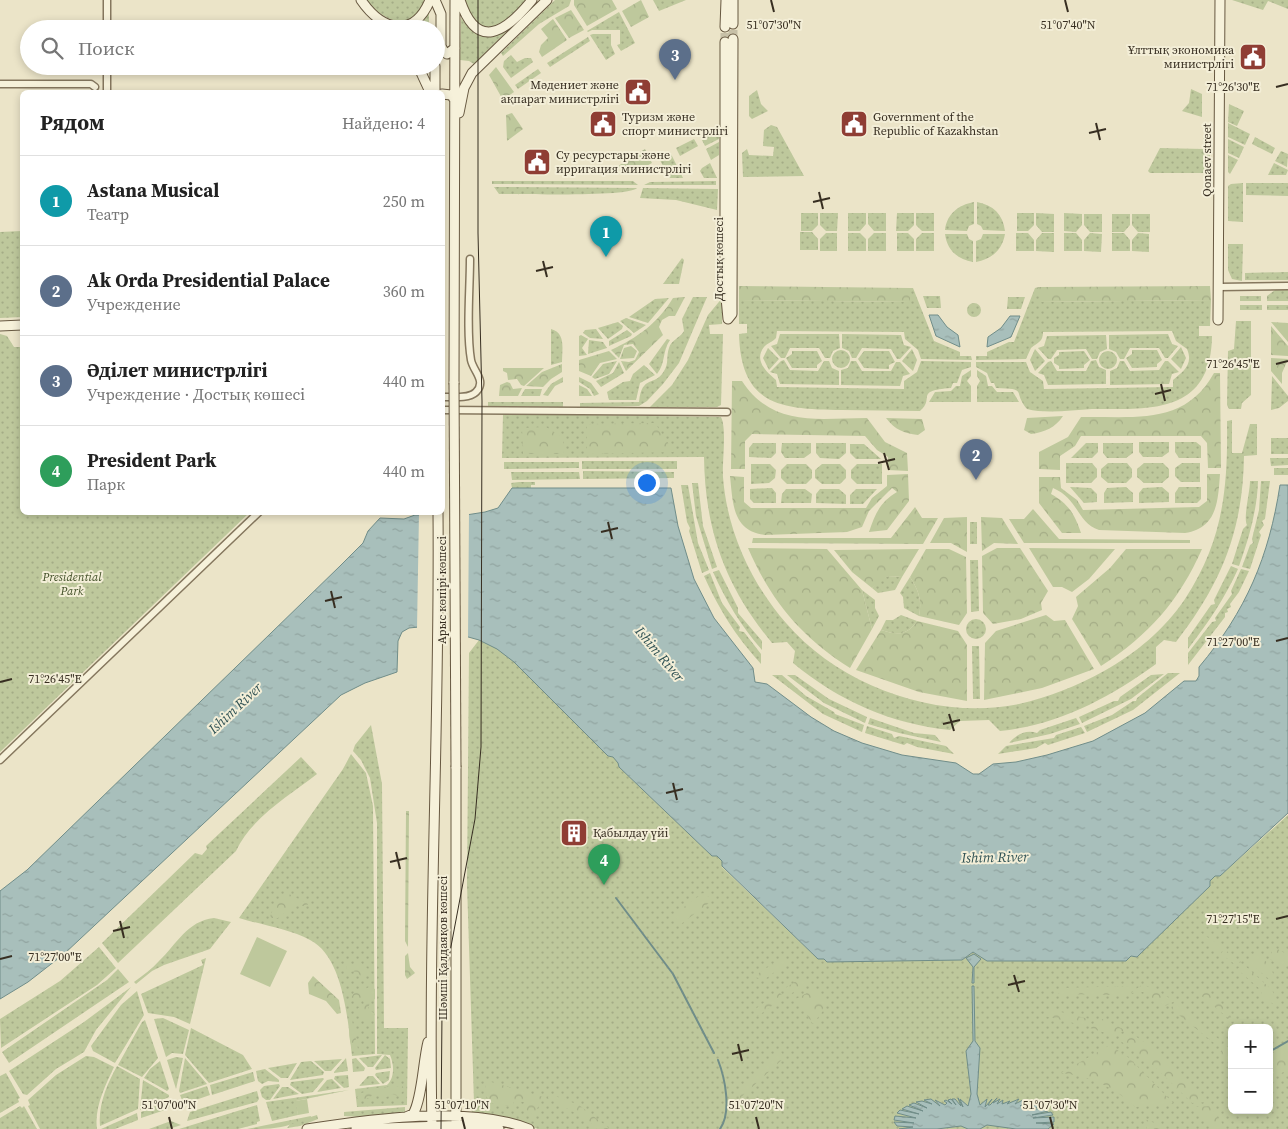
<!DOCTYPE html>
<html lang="ru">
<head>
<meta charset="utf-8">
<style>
  :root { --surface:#fff; --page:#f2f2f2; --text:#222; --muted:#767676; --line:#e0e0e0; --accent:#2563eb }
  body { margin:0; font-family:"Source Serif 4",serif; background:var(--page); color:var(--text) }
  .controls { position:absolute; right:15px; bottom:15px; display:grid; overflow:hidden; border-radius:8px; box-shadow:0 2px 8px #0003 }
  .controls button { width:45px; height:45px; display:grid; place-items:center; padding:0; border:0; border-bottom:1px solid var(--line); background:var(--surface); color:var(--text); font:25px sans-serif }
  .you { position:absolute; left:646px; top:482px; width:18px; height:18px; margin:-12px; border:4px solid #fff; border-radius:50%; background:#1a73e8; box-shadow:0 0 0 8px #1a73e833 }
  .badge { display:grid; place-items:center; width:32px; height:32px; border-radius:50%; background:var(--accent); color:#fff; font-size:16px; font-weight:700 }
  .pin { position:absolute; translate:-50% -41px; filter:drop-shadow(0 1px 2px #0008) }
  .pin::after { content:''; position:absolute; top:26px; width:18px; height:15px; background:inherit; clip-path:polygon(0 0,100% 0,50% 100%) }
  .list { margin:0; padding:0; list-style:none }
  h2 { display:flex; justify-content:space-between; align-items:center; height:65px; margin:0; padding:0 20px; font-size:21px }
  h2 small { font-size:16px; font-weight:400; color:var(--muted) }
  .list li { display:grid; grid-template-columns:32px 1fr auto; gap:15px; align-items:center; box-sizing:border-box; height:90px; padding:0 20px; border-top:1px solid var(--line) }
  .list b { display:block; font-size:19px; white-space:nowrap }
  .list p { margin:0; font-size:16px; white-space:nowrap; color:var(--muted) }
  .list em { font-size:16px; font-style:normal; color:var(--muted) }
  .icon { flex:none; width:28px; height:28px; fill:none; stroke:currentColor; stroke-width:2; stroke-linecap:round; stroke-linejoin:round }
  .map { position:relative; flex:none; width:1288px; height:1129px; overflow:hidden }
  .search { position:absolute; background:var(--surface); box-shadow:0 2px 8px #0003; left:20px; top:20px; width:425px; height:55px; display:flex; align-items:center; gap:12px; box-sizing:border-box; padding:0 18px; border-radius:28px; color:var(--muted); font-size:19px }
  .panel { position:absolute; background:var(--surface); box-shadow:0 2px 8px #0003; left:20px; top:90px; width:425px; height:425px; border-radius:8px }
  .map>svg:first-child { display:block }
</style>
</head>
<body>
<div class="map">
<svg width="1288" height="1129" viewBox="0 0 1288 1129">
  <defs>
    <pattern id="grass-dots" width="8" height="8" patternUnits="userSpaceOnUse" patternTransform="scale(1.25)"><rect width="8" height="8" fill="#bec89c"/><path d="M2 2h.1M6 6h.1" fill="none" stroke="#a4ac86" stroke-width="1.8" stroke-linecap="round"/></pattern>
    <pattern id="forest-crowns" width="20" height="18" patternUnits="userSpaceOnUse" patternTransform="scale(1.25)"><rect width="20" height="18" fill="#bec89c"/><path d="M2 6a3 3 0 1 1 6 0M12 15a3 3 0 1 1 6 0" fill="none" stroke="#a4ac86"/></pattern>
    <pattern id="water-ripples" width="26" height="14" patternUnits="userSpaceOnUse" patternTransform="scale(1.25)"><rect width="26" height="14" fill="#a8bfbb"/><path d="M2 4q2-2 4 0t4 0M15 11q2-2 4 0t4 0" fill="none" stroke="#91a4a0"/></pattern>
  </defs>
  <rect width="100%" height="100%" fill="#ebe4c8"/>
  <path fill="url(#grass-dots)" fill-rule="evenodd" d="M 366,0 L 424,0 C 416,37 382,20 366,0 Z
    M 465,0 L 527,0 L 499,27 L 480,28 L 466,7 Z
    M 555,0 L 571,0 L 569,6 L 539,24 L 503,56 L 501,53 Z
    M 653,0 L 686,0 L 659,11 Z
    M 1232,0 L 1288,0 L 1288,9 L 1268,1 L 1263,10 Z
    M 429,9 L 429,29 L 409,29 L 416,25 Z
    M 619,12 L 635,43 L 621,51 L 617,45 L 620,44 L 620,30 L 592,30 L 588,32 L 587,31 Z
    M 461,17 C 474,40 490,38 511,27 L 474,64 L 469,61 L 460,60 Z
    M 593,34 L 611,34 L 611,45 L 615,54 L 606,60 L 590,35 Z
    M 588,37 L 590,41 L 550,67 L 547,63 Z
    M 511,55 L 517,62 L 525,58 L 531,58 L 533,62 L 511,78 L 503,67 L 504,61 Z
    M 538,69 L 541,73 L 518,89 L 515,85 Z
    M 1191,89 L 1202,94 L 1202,117 L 1182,111 L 1189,103 Z
    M 757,90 L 761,104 L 768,111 L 752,119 L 749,116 L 749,96 Z
    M 1229,104 L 1244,111 L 1237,126 L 1228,122 Z
    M 1228,123 L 1250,134 L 1245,145 L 1228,137 Z
    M 771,125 L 777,127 L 804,176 L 743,177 L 742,153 L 747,149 L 749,155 L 773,156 L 774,147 L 763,146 L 764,130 Z
    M 719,126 L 719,139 L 705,146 L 700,136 Z
    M 1207,135 L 1210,136 L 1210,173 L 1150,173 L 1148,171 L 1160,148 L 1203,149 L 1203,138 Z
    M 1255,137 L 1275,148 L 1272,154 L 1252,144 Z
    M 694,139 L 698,146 L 680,156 L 676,148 Z
    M 1228,139 L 1244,147 L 1239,158 L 1228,153 Z
    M 719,142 L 719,155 L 711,160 L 706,149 Z
    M 1281,151 L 1288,154 L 1287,167 L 1275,161 Z
    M 670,152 L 683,178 L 669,178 L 659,158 Z
    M 1228,155 L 1238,160 L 1230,174 L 1228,172 Z
    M 710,163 L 717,178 L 704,178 L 700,171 L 702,168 Z
    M 1274,163 L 1288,170 L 1286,175 L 1268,175 Z
    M 492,181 L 633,181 L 638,185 L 492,184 Z
    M 716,181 L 716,185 L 644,185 L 650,182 Z
    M 1243,183 L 1243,222 L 1228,221 L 1228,186 L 1231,184 Z
    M 1246,183 L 1288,183 L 1288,196 L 1246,195 Z
    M 494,187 L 637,188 C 630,197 519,194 499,194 Z
    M 643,188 L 718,189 L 717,210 L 676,200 L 640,198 Z
    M 974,202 L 974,224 L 969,226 L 967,231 L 945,230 C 947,214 958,205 974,202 Z
    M 977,202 C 993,205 1003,214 1005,231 L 983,230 L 981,226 L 977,224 Z
    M 801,213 L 818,213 L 818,225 L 812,231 L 801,231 Z
    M 820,213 L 838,213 L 837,231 L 826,231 L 820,225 Z
    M 848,213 L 866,213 L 866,224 L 860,231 L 848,231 Z
    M 868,213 L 886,213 L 886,231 L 874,231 L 868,224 Z
    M 897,213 L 914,213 L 914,225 L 908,231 L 896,231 Z
    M 916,213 L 934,213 L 934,231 L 922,231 L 916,225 Z
    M 1017,213 L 1034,213 L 1034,225 L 1028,231 L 1017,231 Z
    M 1036,213 L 1054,214 L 1054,232 L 1042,232 L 1036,225 Z
    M 1064,213 L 1082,214 L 1082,225 L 1076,232 L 1064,231 Z
    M 1084,214 L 1102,214 L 1102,232 L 1090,232 L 1084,225 Z
    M 1112,214 L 1130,214 L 1130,225 L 1124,232 L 1112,232 Z
    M 1132,214 L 1150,214 L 1150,232 L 1138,232 L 1132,225 Z
    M 22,231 L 22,317 L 0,318 L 0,232 Z
    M 800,232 L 812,232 L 818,239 L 818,250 L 800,250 Z
    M 826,233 L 837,233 L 837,251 L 820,251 L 820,239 Z
    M 848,233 L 860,233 L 866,239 L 866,251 L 848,251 Z
    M 874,233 L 886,233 L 886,251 L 868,251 L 868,239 Z
    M 897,233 L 908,233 L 914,239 L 914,251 L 897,251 Z
    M 922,233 L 934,233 L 934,251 L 916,251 L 916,239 Z
    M 1016,233 L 1028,233 L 1034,240 L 1034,251 L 1016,251 Z
    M 1042,233 L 1054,233 L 1054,252 L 1036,251 L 1036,240 Z
    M 1064,233 L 1076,233 L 1082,240 L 1082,251 L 1064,251 Z
    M 1090,233 L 1102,234 L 1101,252 L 1084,251 L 1084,240 Z
    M 1112,233 L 1124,233 L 1130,240 L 1130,251 L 1112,251 Z
    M 1138,233 L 1149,234 L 1149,252 L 1132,251 L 1132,240 Z
    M 945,234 L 967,234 L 969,239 L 973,241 L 973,262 C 957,259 947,250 945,234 Z
    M 983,234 L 1005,234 C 1002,251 991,259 976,262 L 976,241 L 981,239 Z
    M 1228,244 L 1243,244 L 1242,281 L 1232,279 L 1228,270 Z
    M 682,258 L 684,260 L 679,284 L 663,284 Z
    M 1288,272 L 1288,280 L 1245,280 L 1245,273 Z
    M 1039,287 L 1039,302 L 1211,300 L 1210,326 L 1199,326 L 1199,336 L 1212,336 C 1211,415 1149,409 1092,409 C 1072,410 1046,414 1027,409 C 1012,391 1029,389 996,388 L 994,383 L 991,383 L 987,373 L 976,367 L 976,362 L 1026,362 L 1030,372 L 1043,381 L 1044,389 L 1173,387 L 1173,380 C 1182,372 1194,365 1187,349 L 1176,341 L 1172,331 L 1043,332 C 1043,342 1038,342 1031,348 L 1026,359 L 976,360 L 976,356 L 987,356 L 987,352 L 1009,342 L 1014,342 L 1035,288 Z
    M 910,288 L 913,288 L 934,341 L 960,352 L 960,356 L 971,356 L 972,360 L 921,359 L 918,350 L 905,339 L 904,332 L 777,331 L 776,338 C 773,342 767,343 764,347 C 753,361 768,373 776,380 L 777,387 L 904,389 L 904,381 L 917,372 L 921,361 L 971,362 L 971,367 L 962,370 L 957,383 L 953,383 L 951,388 C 913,391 936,398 920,411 C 894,411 868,410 842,410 C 782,409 741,407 739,334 L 747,333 L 747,324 L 739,324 L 739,300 L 910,302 Z
    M 1275,290 L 1288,290 L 1288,301 L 1267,301 L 1267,296 Z
    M 923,296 L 940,296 L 941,308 L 927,308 Z
    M 1240,296 L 1261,296 L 1261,301 L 1240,301 Z
    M 693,297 L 707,297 L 679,363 L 663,384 L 647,401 L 639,406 L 580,407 L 580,403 L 639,402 C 642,374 655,387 664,371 C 669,364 666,356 669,348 C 671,340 680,338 684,331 L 682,319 Z
    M 723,297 L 722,324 L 709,325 L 710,334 L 723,334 L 721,405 L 717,407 L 650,407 L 672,385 L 688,360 L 708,315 Z
    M 1008,297 L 1025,297 L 1021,309 L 1007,309 Z
    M 669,298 L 648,323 L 629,317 L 655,299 Z
    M967 310a7 7 0 1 1 14 0a7 7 0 1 1-14 0Z
    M 1240,305 L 1262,305 L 1262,310 L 1240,310 Z
    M 1267,305 L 1288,305 L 1288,310 L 1267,310 Z
    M 626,318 L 646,325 L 634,333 L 620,321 Z
    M 1236,321 L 1251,321 L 1251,395 L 1242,403 L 1241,409 L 1229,409 L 1227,405 L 1228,351 L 1234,349 Z
    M 618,322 L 623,326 L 622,329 L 608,339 L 598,328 Z
    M 551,329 C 566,333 562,349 562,362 L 551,365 Z
    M 596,329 L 603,339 L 590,338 L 583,333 L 585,330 Z
    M 627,330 L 632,334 L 631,336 L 609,346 L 609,341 Z
    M 0,334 L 7,336 L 14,347 L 22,347 L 22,512 L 249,513 L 0,752 Z
    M 780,334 L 839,334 L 840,348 L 833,351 L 830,358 L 825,358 L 819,348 L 790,348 L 785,358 L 781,358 L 771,346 L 777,344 Z
    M 842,334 L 901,335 L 904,345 L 911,347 L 900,359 L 897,359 L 891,349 L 862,348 L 856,358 L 852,358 L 849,351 L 842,348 Z
    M 1168,334 L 1172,344 L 1178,346 L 1168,358 L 1165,358 L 1159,348 L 1130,348 L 1124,359 L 1120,359 L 1116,352 L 1109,349 L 1109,335 Z
    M 581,335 L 588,339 L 582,348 L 587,355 L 579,356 L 579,336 Z
    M 1106,335 L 1107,349 L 1100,352 L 1097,359 L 1092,359 L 1086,349 L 1057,350 L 1051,359 L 1048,359 L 1038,348 L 1044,346 L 1047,336 Z
    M 667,339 L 670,340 C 662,351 666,363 657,374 L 649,364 Z
    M 589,340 L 603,342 L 607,348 L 588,354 Z
    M 1181,347 L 1186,358 L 1181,369 L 1171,359 Z
    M 768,348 L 779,359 L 769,370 L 763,358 Z
    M 912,349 L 917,360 L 913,371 L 902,361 Z
    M 1035,349 L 1045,361 L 1035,371 L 1030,360 Z
    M 1132,350 L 1157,350 L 1162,360 L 1157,364 L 1157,367 L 1132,368 L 1126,358 L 1132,354 Z
    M832 359a9 9 0 1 1 18 0a9 9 0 1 1-18 0Z
    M 792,351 L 817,351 L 822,361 L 817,365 L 817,368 L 792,368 L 786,358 L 792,354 Z
    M 864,351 L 889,351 L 895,362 L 889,365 L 889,369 L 864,368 L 858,359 Z
    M 1084,351 L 1090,360 L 1084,365 L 1084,368 L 1059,369 L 1059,366 L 1054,363 L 1054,358 L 1059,355 L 1059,352 Z
    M1099 360a9 9 0 1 1 18 0a9 9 0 1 1-18 0Z
    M 784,360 L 790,370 L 818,371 L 824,361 L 829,361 L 832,368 L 839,371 L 839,385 L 780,384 L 777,374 L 770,372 L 781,361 Z
    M 1096,360 L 1099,367 L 1106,370 L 1106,384 L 1048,385 L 1044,375 L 1038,373 L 1048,362 L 1051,361 L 1057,371 L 1086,371 L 1091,361 Z
    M 617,361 L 609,374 L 595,379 L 592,377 L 603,364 Z
    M 851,361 L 856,361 L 862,371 L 891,371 L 896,362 L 900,362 L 910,374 L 903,376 L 900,386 L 841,385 L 841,370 L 848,368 Z
    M 1120,361 L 1124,361 L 1130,371 L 1159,370 L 1165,361 L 1168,361 L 1179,372 L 1172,374 L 1169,384 L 1110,385 L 1110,371 L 1117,368 Z
    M 619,362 L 624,373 L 601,387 L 596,381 L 613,373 Z
    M 644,365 L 655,375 L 640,383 L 636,400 L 609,400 L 607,392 L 623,382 L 630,381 L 633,374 Z
    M 971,370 L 971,376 L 967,381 L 971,386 L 971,402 L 929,402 L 935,392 L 951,391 L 956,386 L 960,386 L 962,376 Z
    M 977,370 L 986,376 L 988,386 L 992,386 L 997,392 L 1013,392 L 1019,402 L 977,402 L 977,386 L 980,381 L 977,376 Z
    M 1272,376 L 1288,396 L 1288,401 L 1279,408 L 1271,410 Z
    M 563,377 L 563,382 L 555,386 L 548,396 L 543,395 L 551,384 Z
    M 579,377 L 591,383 L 599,394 L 594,396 L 590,389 L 579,382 Z
    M 579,385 L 587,389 L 592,396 L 579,396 Z
    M 525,389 L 542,389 L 540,396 L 521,396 Z
    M 488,402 L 563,402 L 563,407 L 488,406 Z
    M 503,414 L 721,417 C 727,429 722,462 723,477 C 727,531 751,583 786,623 C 840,686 937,721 1019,704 C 1049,697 1077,686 1104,671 C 1135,654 1165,629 1185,599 C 1223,541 1228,489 1227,421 L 1232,420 L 1232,453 L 1242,453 L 1250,424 L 1257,424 L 1257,455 L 1244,456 C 1243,531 1221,584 1176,642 L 1164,640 L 1156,647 L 1156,664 C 1109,698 1059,725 1000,731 L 989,720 L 960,721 L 950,730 C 891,724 839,701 793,663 L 795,651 L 787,642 L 772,643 C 725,586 705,530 704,457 L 502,458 Z
    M 1271,438 L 1288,438 L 1288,454 L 1271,454 Z
    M 1139,442 L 1169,442 L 1169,452 L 1162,457 L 1143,457 L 1139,452 Z
    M 1175,442 L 1196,442 L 1201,446 L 1201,458 L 1179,458 L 1175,452 Z
    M 753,443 L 776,443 L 776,453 L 771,458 L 749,457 L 749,448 Z
    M 782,443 L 811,443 L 811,453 L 804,458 L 785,458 L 781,452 Z
    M 816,443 L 846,443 L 846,453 L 839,459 L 820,458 L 816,453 Z
    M 1086,443 L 1098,443 L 1098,452 L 1092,458 L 1071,458 Z
    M 1103,443 L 1133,443 L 1133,453 L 1126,458 L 1107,458 L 1103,453 Z
    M 850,444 L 864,444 L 881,459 L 856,459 L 850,453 Z
    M 1270,458 L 1288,458 L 1288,465 L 1271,466 Z
    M 582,461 L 677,461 L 677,469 L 582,469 Z
    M 504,462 L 579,462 L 579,468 L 504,469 Z
    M 1066,463 L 1092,463 L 1097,469 L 1097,477 L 1091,483 L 1066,483 Z
    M 1108,463 L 1127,463 L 1132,469 L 1132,477 L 1126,483 L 1108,483 L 1101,477 L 1101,469 Z
    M 1144,463 L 1163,463 L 1169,469 L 1169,477 L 1162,483 L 1144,483 L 1137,477 L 1137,469 Z
    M 1182,463 L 1200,463 L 1200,482 L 1181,482 L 1175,476 L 1175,468 Z
    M 751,464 L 770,464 L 776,470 L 775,478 L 769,483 L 751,484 Z
    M 787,464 L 806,464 L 812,470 L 812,478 L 806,484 L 787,484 L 781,478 L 781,470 Z
    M 822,464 L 840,464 L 846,470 L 846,478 L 840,484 L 822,484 L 815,478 L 815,470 Z
    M 857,464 L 882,464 L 882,484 L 857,484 L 851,478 L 851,470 Z
    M 1274,468 L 1288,468 L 1288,475 L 1274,475 Z
    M 583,471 L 674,472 L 674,478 L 583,479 Z
    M 511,472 L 579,472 L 580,479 L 512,480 Z
    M 1250,481 L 1258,481 C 1257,511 1249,538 1239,566 L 1232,564 L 1243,529 L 1247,525 C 1243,518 1250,492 1250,481 Z
    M 1261,481 L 1270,481 L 1265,519 L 1262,521 L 1264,525 L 1259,532 L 1261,535 L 1250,569 L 1242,567 L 1250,545 L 1253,543 L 1252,539 L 1259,510 Z
    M 519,482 L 535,482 L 535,485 L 531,485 L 531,488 L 512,488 L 511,483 Z
    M 692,483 L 698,483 L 703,526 L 717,567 L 712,569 L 696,516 Z
    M 681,485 L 688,485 L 698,543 L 709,570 L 702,573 L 689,531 L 690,528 L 687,522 Z
    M 1070,487 L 1091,488 L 1097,494 L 1097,502 L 1084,503 Z
    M 1126,487 L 1133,493 L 1133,502 L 1104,503 L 1104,493 L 1107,488 Z
    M 1162,487 L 1169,493 L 1169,502 L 1139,503 L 1139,493 L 1143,488 Z
    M 1179,487 L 1201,487 L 1201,499 L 1197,503 L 1175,503 L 1175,493 Z
    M 772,488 L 776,493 L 776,503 L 754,503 L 750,499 L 750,489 Z
    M 786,489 L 805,489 L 812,494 L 811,503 L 781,503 L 782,494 Z
    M 820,489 L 839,489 L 846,495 L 846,504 L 816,503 L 816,494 Z
    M 856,489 L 877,489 L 863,504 L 850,504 L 850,495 Z
    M 970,522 L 977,522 L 977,544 L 970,544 Z
    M 970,560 L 978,560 L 979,611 L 971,612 Z
    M 1231,566 L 1238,569 C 1225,598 1208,623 1188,649 L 1188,638 L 1211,605 L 1215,604 L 1214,600 Z
    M 1241,569 L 1249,571 L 1239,592 L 1230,604 L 1231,607 L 1227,609 L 1228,612 L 1225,613 L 1225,617 L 1188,665 L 1188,653 L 1212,622 L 1216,621 L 1215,618 L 1232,594 L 1231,591 Z
    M 719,570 L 738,608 L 738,613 L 762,641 L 762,650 C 741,626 726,601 713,572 Z
    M 710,573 L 722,603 L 740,627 L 739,631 L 744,632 L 761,654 L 761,664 C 735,635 720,611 704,576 Z
    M 888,576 L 902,577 L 895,590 L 878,593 L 872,588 L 879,581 Z
    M 910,577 C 919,591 922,600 919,616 L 904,608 L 903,597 L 900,593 Z
    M 862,590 L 875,600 L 875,608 L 879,616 L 872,629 Z
    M 901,615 L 917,621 C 907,636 897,635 881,630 L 886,620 L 893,620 Z
    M966 629a10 10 0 1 1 20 0a10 10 0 1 1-20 0Z
    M 479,640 L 497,648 L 514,662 L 608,756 L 613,757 L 619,763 L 619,767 L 712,856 L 717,856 L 722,861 L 722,867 L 818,959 L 962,960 L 973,952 L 987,961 L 1137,956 L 1210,886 L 1209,881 L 1215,876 L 1220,876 L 1288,815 L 1288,1129 L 538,1129 L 501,1117 L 472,1113 L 471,1107 L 474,1103 L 467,884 L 469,653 ZM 1232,1028 L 1269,1028 L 1269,1110 L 1232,1110 Z
    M 972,646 L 979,646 L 980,699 L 973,699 Z
    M 1168,673 L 1180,673 L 1133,710 L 1087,732 L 1084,726 L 1112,715 L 1133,701 L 1136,701 L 1137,698 Z
    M 1164,674 L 1131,699 L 1082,723 L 1079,717 L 1114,701 L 1118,701 L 1120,697 L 1151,675 Z
    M 772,675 L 782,675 L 806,696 L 834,712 L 835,714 L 864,725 L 862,732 L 823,714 Z
    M 787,675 L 795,675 L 829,699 L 867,717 L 865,723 L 824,703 Z
    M 870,718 L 914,733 L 935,735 L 941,742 L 899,733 L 868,724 Z
    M 1076,718 L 1080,724 L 1050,734 L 1009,743 C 1016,735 1026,729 1037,733 L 1040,730 Z
    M 371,725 L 382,784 L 384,1028 L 408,1028 L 407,1105 L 357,1107 L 355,1089 L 387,1085 C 395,1078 394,1064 390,1055 L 377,1054 L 377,823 L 370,778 L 361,760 L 353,751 L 355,745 Z
    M 867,726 L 892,734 L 894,738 L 899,736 L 946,746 L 954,754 L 917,747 L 907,743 L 904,745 L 865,733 Z
    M 1081,727 L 1085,733 L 1048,745 L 1045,743 L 1036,748 L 998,754 L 1006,746 L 1054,738 L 1056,735 Z
    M 351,754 L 366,773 L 373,806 L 375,1054 L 352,1056 C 348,1023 344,957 310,940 C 289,929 262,925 239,918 L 343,769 Z
    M 301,757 L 317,774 C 290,795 251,818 236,851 L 118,963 L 102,943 L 195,853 L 202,855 L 207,849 L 206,846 Z
    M 214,918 L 231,922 L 210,949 L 164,965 L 152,971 L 136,984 L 134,982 C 143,975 152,969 159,961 C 177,944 187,921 214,918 Z
    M 99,947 L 116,968 L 97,985 L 1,1048 L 0,1019 L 60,981 Z
    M 206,958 L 190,1024 L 174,1017 L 148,1013 L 141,994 L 203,965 L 201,960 Z
    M 118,969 L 129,982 L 9,1063 L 2,1052 L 107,980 Z
    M 131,987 L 96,1030 L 84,1052 L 56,1069 L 27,1095 L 23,1094 L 9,1071 L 84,1022 Z
    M 137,991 L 144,1015 L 115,1063 L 93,1051 L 91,1046 L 121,1005 Z
    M 163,1018 L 189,1030 L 183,1054 L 172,1053 L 166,1057 L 154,1019 Z
    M 145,1020 L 158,1058 L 142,1077 L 118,1065 L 142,1022 Z
    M 191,1028 L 243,1055 L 252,1069 L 209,1083 L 185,1055 Z
    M 382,1055 L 373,1067 L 368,1067 L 359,1058 Z
    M 385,1055 L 390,1059 L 391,1068 L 376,1070 L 375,1068 Z
    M 86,1056 L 94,1057 L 114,1067 C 105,1086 94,1108 97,1129 L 40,1129 L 28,1106 L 30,1105 L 28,1100 L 56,1075 Z
    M 176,1057 L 183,1058 L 176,1089 L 167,1060 Z
    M 185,1058 L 207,1084 L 180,1093 L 179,1091 Z
    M 346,1058 L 348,1071 L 334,1073 L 334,1072 Z
    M 356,1058 L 365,1068 L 364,1071 L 353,1072 L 352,1059 Z
    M 342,1059 L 331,1071 L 325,1071 L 314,1061 Z
    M 160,1061 L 169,1089 L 167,1091 L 144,1078 L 150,1069 Z
    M 311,1061 L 324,1072 L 323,1075 L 290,1080 L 301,1062 Z
    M 297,1063 L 288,1078 L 281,1078 L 268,1068 Z
    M 117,1066 L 140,1079 L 138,1109 L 100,1126 C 98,1105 107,1084 117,1066 Z
    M 265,1069 L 279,1080 L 279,1082 L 268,1081 L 262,1084 L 258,1081 L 256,1071 Z
    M 390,1071 L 389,1080 L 383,1084 L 375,1075 L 376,1073 Z
    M 253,1072 L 255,1081 L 212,1095 L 210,1085 Z
    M 6,1073 L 20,1098 L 18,1099 L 19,1102 L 0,1113 L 0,1076 Z
    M 348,1075 L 349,1087 L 344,1088 L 334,1079 L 335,1076 Z
    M 368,1076 L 373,1076 L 380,1084 L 359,1086 Z
    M 323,1078 L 324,1079 L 313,1092 L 302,1094 L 290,1085 L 291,1082 Z
    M 332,1079 L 341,1088 L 317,1092 L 327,1080 Z
    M 143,1080 L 169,1095 L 169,1097 L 140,1110 Z
    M 279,1084 L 280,1086 L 270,1100 L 266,1100 L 262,1097 L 260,1090 L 264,1086 Z
    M 207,1086 L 210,1095 L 187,1103 L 182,1100 L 180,1095 Z
    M 282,1087 L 288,1087 L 299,1094 L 273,1099 Z
    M 349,1090 L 296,1101 L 298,1115 L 272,1121 L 266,1102 Z
    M 257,1091 L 259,1099 L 257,1102 L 187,1121 L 190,1112 Z
    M 170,1100 L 171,1103 L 168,1109 L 141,1118 L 141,1112 Z
    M 257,1105 L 260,1121 L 257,1122 L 257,1124 L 238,1129 L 179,1129 Z
    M 20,1106 L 22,1108 L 24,1106 L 37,1129 L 0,1129 L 0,1118 Z
    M 405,1107 L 405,1114 L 362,1117 L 344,1116 L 344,1112 Z
    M 137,1113 L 138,1120 L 115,1129 L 101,1129 Z
    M 317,1115 L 318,1119 L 300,1126 L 287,1128 L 291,1123 Z
    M 171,1121 L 181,1125 L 169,1129 L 149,1129 Z"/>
  <path fill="url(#forest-crowns)" d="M 574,0 L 612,0 L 617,9 L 587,26 L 574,5 Z
    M 641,0 L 649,17 L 631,27 L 622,11 Z
    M 571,10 L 584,30 L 569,38 L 555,18 Z
    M 553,19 L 567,40 L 542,57 L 539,52 L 541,45 L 548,38 L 541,29 Z
    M 496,67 L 514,92 L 503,100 L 489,75 Z
    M 512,113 L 523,129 L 507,141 L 506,115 Z
    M 645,149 L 652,163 L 643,168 L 615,168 Z
    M 739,286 L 910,288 L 910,302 L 739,300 Z
    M 1210,286 L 1211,300 L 1039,302 L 1039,287 Z
    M 685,297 L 675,316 L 669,316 L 662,320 L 659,327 L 663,335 L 626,371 L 621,361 L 629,362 L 635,360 L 639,352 L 633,344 L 624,345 L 619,358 L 611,350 C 637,338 658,323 673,298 Z
    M 1271,322 L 1288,323 L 1288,342 Z
    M 1271,326 L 1288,346 L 1288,356 L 1271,355 Z
    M 631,346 L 637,351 L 634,358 L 620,359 L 624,348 Z
    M 609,351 L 617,359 L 600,363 L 591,376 L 579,371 L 579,360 Z
    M 1271,358 L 1288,359 L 1282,373 L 1282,384 L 1271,371 Z
    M 562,364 L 562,372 L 551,379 L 543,387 L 526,386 L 542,372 Z
    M 503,368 L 544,368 L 524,386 L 521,385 L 517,379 L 508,380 L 507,373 L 503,371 Z
    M 1214,373 L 1220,373 L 1221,468 L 1208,468 L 1207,443 L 1201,436 L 1081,436 L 1075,446 L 1060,456 L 1060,470 L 1039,469 L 1039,452 L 1068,437 L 1081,417 C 1134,416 1185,426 1214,373 Z
    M 732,381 L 742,381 C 773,428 817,418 867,418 L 885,442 L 907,453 L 908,471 L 888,470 L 888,457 L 877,450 L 865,436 L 752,434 L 745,441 L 745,469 L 731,469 Z
    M 507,382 L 510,383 L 513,389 L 522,388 L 518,396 L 499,396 L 500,385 Z
    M 1063,416 C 1055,428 1045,432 1031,434 L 1024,430 L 1027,418 Z
    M 886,418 L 922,419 L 925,430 L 918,435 C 904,433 895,430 886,418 Z
    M 655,423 L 674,452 L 587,454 L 587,424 Z
    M 546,427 L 563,438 L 564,454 L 523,454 L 522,428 Z
    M 908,474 L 909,501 L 887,530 L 869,532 C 875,514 880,502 897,492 L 892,488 L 869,511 L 862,527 L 847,532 L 765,535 C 732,531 733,503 730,476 L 744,477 L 744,502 L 751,508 L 866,508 L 872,498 L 887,486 L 887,475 Z
    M 1207,474 L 1220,474 C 1218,502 1217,528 1185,533 L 1099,530 C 1077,523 1079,499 1053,488 L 1051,494 C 1069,504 1075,515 1081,533 L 1062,533 L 1039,503 L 1039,477 L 1060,477 L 1061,488 L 1077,500 L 1083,510 L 1199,507 L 1207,501 Z
    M 915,507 L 922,518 L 938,518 L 923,544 L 752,543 L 753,538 L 891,538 Z
    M 1033,509 L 1059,539 L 1190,540 L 1190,543 L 1024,543 L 1009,519 L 1024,519 Z
    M 967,517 L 967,552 L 951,543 L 930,543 L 944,518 Z
    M 981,517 L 1002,518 L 1018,544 L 994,543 L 982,551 Z
    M 748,548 L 827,549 L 862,590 L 872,629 L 850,668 C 801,637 771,601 748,548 Z
    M 997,548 L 1020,548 L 1048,591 L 1041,603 L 1042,610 L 1021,619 L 993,624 L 983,613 L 982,556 Z
    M 1029,548 L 1114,549 L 1115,549 L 1089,579 L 1072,592 L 1062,587 L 1053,587 Z
    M 919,549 L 902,577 L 888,576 L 872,588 L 852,572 L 834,550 Z
    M 926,549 L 949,549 L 966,557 L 967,613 L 959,625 L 919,616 C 922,600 919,591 910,577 Z
    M 1126,549 L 1202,549 C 1179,601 1149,635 1101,666 L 1072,619 L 1078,606 L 1076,597 L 1110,568 Z
    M 1046,615 L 1054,621 L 1065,620 L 1094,669 L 1042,688 L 984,700 L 985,643 L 996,631 Z
    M 917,621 L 958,631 L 967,645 L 967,701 L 919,692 L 856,670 L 881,630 C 897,635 907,636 917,621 Z
    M 406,811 L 409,811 L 408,947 L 405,941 Z
    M 703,893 L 713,900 L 681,924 L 673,915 Z
    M 289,894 L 308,904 L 307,906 L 293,906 L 278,918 L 270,918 C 271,909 281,899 289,894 Z
    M 1201,933 L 1221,946 L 1218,951 L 1199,938 Z
    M 1274,947 L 1288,955 L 1288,962 L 1282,968 L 1270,959 L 1272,953 L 1271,949 Z
    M 1224,949 L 1241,962 L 1236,965 L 1221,954 Z
    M 408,953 L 410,967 L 415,973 L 407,979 L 405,975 L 405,956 Z
    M 1258,955 L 1260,955 L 1271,967 L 1274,977 L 1269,979 L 1248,962 Z
    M 782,958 L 788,962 L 765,979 L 753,977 Z
    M 361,963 L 368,969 L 368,973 L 365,978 L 360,976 L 358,972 L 349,971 L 346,968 L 347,965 L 355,966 Z
    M 1244,965 L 1272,990 L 1279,1005 L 1276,1006 L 1263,997 L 1260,989 L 1237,969 Z
    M 313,976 L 339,1000 L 341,1013 L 337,1014 L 326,1001 L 309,994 L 308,983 Z
    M 802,977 L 809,982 L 789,995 L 784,989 Z
    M 1143,984 L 1175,1001 L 1165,1006 L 1143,992 L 1131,993 Z
    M 1134,986 L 1123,995 L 1058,994 L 1062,988 Z
    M 369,987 L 375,989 L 375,999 L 370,1002 L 368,1009 L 375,1014 L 370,1023 L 362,1019 L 361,1013 L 357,1009 L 364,1004 L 363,999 L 353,1001 L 351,998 L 356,989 L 363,990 Z
    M 814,989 L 828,1004 L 813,1024 L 796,999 Z
    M 1205,989 L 1229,1012 L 1233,1022 L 1198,993 Z
    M 779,992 L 784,997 L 758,1016 L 754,1010 Z
    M 1176,1004 L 1222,1042 L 1218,1046 L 1170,1008 Z
    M 1049,1009 L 1093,1020 L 1086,1026 L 1045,1016 Z
    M 1100,1018 L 1125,1030 L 1115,1036 L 1090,1028 Z
    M 352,1020 L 358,1049 L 356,1054 C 349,1048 347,1027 352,1020 Z
    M 1129,1032 L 1150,1046 L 1208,1102 L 1192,1103 L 1154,1066 L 1118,1039 Z
    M 1110,1045 L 1129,1058 L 1173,1103 L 1135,1107 C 1113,1086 1090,1076 1061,1073 Z
    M 1226,1046 L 1232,1050 L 1232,1069 L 1220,1052 Z
    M 1284,1046 L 1288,1046 L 1288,1070 L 1275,1076 L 1269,1071 L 1269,1056 Z
    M 780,1051 L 785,1057 L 740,1098 L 739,1088 Z
    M 488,1081 L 543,1097 L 534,1115 L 523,1110 L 524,1102 L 514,1101 L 513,1106 L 488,1103 L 485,1083 Z
    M 402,1086 L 405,1089 L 398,1096 L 392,1094 L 383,1099 L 376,1092 L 369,1098 L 360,1100 L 357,1098 L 359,1094 L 375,1088 Z
    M 550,1094 L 579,1105 L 610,1129 L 597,1129 L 588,1120 L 548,1098 Z
    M 1210,1106 L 1226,1129 L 1213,1129 L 1195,1107 Z
    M 311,1116 L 310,1120 L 293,1123 C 284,1129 262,1129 247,1129 Z
    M 1144,1119 L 1163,1126 L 1165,1129 L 1147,1129 Z"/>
  <path fill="#bec89c" d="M 257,937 L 287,951 L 270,987 L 240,974 Z
    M 307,1099 L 309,1113 L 298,1115 L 295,1101 Z"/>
  <path fill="url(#water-ripples)" stroke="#708d89" d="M 929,315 L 938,315 L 947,327 L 958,335 L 960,347 L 936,336 Z
    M 1010,316 L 1020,316 L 1011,337 L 987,347 L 988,337 L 1001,328 Z
    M 1280,485 L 1288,485 L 1288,813 L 1220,876 L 1215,876 L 1210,881 L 1210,886 L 1137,957 L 1131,956 L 1126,961 L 987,961 L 973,952 L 962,960 L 827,962 L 824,959 L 818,959 L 722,866 L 722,861 L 717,856 L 712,856 L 619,767 L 618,763 L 613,757 L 608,756 L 514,662 L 497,649 L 479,640 L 429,626 L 409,628 L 402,632 L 398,641 L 397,672 L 365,683 L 341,695 L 64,954 L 28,982 L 0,999 L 0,891 L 27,870 L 340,566 L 363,543 L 368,531 L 380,518 L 404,519 L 415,515 L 466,515 L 485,512 L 498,508 L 512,488 L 671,488 L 678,526 L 694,579 L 714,618 L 753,668 L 755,682 L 767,684 L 811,717 L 834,731 L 862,743 L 902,755 L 956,763 L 973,774 L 979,774 L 993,764 L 1016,762 L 1047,755 L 1093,741 L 1145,713 L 1184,681 L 1196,681 L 1199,676 L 1199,667 C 1246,611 1269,557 1280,485 Z
    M 974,954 L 981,959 L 974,967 L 974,983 L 972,983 L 973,967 L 966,958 Z
    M 972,986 L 974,986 L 975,1041 L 980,1048 L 977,1094 L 980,1105 L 987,1099 L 985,1107 L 992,1099 L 988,1105 L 990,1105 L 997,1098 L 993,1103 L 1000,1099 L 997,1104 L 1003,1100 L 1002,1104 L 1010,1101 L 1007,1104 L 1019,1099 L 1015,1104 L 1023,1100 L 1028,1101 L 1020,1106 L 1030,1101 L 1035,1103 L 1023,1107 L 1024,1109 L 1037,1104 L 1042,1106 L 1028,1110 L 1045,1108 L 1048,1111 L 1032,1115 L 1051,1112 L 1053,1115 L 1033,1118 L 1054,1117 L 1054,1122 L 1036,1123 L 1054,1124 L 1048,1129 L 1016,1129 L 987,1125 L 980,1129 L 968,1129 L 961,1126 L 937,1129 L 899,1129 L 913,1127 L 897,1126 L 894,1122 L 914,1123 L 894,1120 L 895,1116 L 916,1118 L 897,1113 L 900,1110 L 919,1114 L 902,1109 L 907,1106 L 923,1111 L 909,1105 L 914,1103 L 927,1108 L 916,1102 L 922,1101 L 932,1104 L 924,1100 L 931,1099 L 940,1106 L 935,1100 L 945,1105 L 947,1103 L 944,1101 L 946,1100 L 952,1104 L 948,1100 L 951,1099 L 956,1105 L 952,1099 L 955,1099 L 961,1106 L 958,1098 L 963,1107 L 960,1099 L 968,1106 L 971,1094 L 966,1051 L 973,1041 Z"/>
  <path fill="#ebe4c8" d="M 469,512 L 468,639 L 428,629 L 417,628 L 419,513 Z"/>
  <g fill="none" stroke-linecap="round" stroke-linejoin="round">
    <path stroke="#708d89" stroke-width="2" d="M 616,898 L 673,974 L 714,1053
      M 1269,1052 L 1288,1041
      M 718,1060 C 725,1078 732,1112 720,1129"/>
    <path stroke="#c7c0a7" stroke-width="9" stroke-dasharray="9 4.5" stroke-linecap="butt" d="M 733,39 L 733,24
      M 725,42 L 725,27"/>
    <g stroke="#85775e" stroke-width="9">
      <path id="street" d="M 107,0 L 107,29
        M 107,66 L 107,92
        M 0,84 L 91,84 L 95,87
        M 1219,287 L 1288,286
        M 442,397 C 452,397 469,399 476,392 C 487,381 473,371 471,360 C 466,331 470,290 470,259
        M 442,410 L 727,412
        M 0,760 L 259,512"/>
    </g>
    <g stroke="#675841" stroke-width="11">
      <path id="secondary" d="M 361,0 C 382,31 414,39 430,0
        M 435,0 L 441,14 L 441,46 L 444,52 L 447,54 L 455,48
        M 460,0 C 477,52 506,32 532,0
        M 733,24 L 733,0
        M 725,27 L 726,0
        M 725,42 L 725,287 L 728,319
        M 418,66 L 430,92
        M 435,92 L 435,66
        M 442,94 L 451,95 L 455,100
        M 459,113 L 464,88 L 472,73 L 547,0
        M 728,319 L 732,314 L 732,305 L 733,39
        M 1218,320 L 1220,0
        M 0,326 L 22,325
        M 454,383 L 455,0
        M 456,767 L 456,1129
        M 406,1117 L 413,1114 C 422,1100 423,1061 428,1042
        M 307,1129 C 372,1119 468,1105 529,1129
        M 356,1129 L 470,1125 L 499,1129
        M 432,1129 C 428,923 440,718 438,512"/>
    </g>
    <use href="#street" stroke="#f6f1da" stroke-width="6"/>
    <use href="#secondary" stroke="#f6f1da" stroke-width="9"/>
    <path stroke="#372e21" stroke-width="1" d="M 441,1129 L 442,1013 L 449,957 L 475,819 L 481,747 L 482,401 L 478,233 L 478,0"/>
    <g stroke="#675841" stroke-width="11" stroke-linecap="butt">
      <path id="secondary-bridge" d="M 454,383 L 456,767"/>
    </g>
    <use href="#secondary-bridge" stroke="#f6f1da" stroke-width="9"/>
  </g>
  <path fill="none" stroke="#372e21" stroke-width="2" d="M 771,0 L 774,12M 1065,0 L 1068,12M 1276,87 L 1288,84M 1096,123 L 1100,140M 1089,133 L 1106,129M 819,192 L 823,209M 813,202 L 830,198M 543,261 L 547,277M 536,271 L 553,267M 1276,364 L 1288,361M 1161,384 L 1165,401M 1155,394 L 1171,390M 884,453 L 889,470M 878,463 L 895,459M 608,522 L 612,539M 601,532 L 618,528M 331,591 L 335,608M 325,601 L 342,597M 1276,641 L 1288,638M 0,682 L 12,679M 949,714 L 954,731M 943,724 L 960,720M 673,783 L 677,800M 666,793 L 683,789M 396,852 L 400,869M 390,862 L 407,858M 1276,919 L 1288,916M 120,921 L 124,938M 113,931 L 130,927M 0,959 L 12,956M 1014,975 L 1019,992M 1008,985 L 1025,981M 738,1044 L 742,1061M 732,1054 L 749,1050M 169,1117 L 172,1129M 462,1117 L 465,1129M 756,1117 L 759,1129M 1050,1117 L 1053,1129"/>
  <defs>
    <g id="civic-square" transform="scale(1.4375)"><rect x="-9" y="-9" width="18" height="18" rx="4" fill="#8f3d34" stroke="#f3eed7"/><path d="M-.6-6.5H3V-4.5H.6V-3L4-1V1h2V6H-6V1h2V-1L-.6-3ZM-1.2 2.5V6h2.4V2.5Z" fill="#fff"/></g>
    <g id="building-square" transform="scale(1.4375)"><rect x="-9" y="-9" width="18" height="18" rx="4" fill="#8f3d34" stroke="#f3eed7"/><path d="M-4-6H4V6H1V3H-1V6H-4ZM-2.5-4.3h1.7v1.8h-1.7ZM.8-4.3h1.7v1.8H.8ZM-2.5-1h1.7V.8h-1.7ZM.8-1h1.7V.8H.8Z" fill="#fff"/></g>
  </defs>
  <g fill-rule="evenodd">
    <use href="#civic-square" x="1253" y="57"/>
    <use href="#civic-square" x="638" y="92"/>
    <use href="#civic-square" x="603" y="124"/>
    <use href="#civic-square" x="854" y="124"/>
    <use href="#civic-square" x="537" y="162"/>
    <use href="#building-square" x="574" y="833"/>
  </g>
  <g text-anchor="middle" stroke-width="4" stroke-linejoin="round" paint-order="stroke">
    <g font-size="12" fill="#372e21" stroke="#f3eed7" text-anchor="start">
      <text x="1234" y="54" text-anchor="end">Ұлттық экономика<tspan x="1234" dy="14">министрлігі</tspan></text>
      <text x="619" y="89" text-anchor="end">Мәдениет және<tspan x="619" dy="14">ақпарат министрлігі</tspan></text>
      <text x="622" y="121">Туризм және<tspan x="622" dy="14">спорт министрлігі</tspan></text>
      <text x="873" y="121">Government of the<tspan x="873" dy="14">Republic of Kazakhstan</tspan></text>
      <text x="556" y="159">Су ресурстары және<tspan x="556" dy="14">ирригация министрлігі</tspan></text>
      <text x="593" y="837">Қабылдау үйі</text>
    </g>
    <g font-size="12" fill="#372e21" stroke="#f3eed7">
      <text transform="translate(1207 160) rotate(-90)" y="4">Qonaev street</text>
      <text transform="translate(719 259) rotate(-90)" y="4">Достық көшесі</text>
      <text transform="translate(442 590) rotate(-90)" y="4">Арыс көпірі көшесі</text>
      <text transform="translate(443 948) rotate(-90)" y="4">Шәмші Қалдаяқов көшесі</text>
    </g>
    <g font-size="12" font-style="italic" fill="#435129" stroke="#f3eed7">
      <text x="72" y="581">Presidential<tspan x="72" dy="14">Park</tspan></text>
    </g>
    <g font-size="14" font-style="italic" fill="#315355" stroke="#f3eed7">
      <text transform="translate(660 654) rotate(50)" y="5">Ishim River</text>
      <text transform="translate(235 708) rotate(-43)" y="5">Ishim River</text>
      <text transform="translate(995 857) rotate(-1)" y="5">Ishim River</text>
    </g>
  </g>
  <g font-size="12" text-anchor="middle" fill="#372e21" stroke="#f3eed7" stroke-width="4" stroke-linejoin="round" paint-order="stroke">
    <text x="774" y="29">51°07'30"N</text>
    <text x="1068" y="29">51°07'40"N</text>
    <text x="1233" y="91">71°26'30"E</text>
    <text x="1233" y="368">71°26'45"E</text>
    <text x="1233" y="646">71°27'00"E</text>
    <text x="55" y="683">71°26'45"E</text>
    <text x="1233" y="923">71°27'15"E</text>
    <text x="55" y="961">71°27'00"E</text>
    <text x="169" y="1109">51°07'00"N</text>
    <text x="462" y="1109">51°07'10"N</text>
    <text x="756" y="1109">51°07'20"N</text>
    <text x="1050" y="1109">51°07'30"N</text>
  </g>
</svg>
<div class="controls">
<button>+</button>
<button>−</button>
</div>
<div class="you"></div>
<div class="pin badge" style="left:606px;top:257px;background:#0f9aa8">1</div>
<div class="pin badge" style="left:976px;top:480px;background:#5c6f8a">2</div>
<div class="pin badge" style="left:675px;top:80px;background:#5c6f8a">3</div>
<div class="pin badge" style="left:604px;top:885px;background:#2e9e5b">4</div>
<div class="search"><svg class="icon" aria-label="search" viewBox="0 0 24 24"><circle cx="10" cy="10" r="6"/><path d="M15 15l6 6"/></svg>Поиск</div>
<section class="panel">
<h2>Рядом<small>Найдено: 4</small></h2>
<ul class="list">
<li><span class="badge" style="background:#0f9aa8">1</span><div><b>Astana Musical</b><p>Театр</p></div><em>250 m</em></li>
<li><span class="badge" style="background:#5c6f8a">2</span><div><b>Ak Orda Presidential Palace</b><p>Учреждение</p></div><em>360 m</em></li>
<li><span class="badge" style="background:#5c6f8a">3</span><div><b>Әділет министрлігі</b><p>Учреждение · Достық көшесі</p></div><em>440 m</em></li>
<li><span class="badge" style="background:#2e9e5b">4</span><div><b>President Park</b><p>Парк</p></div><em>440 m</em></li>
</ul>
</section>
</div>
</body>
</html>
